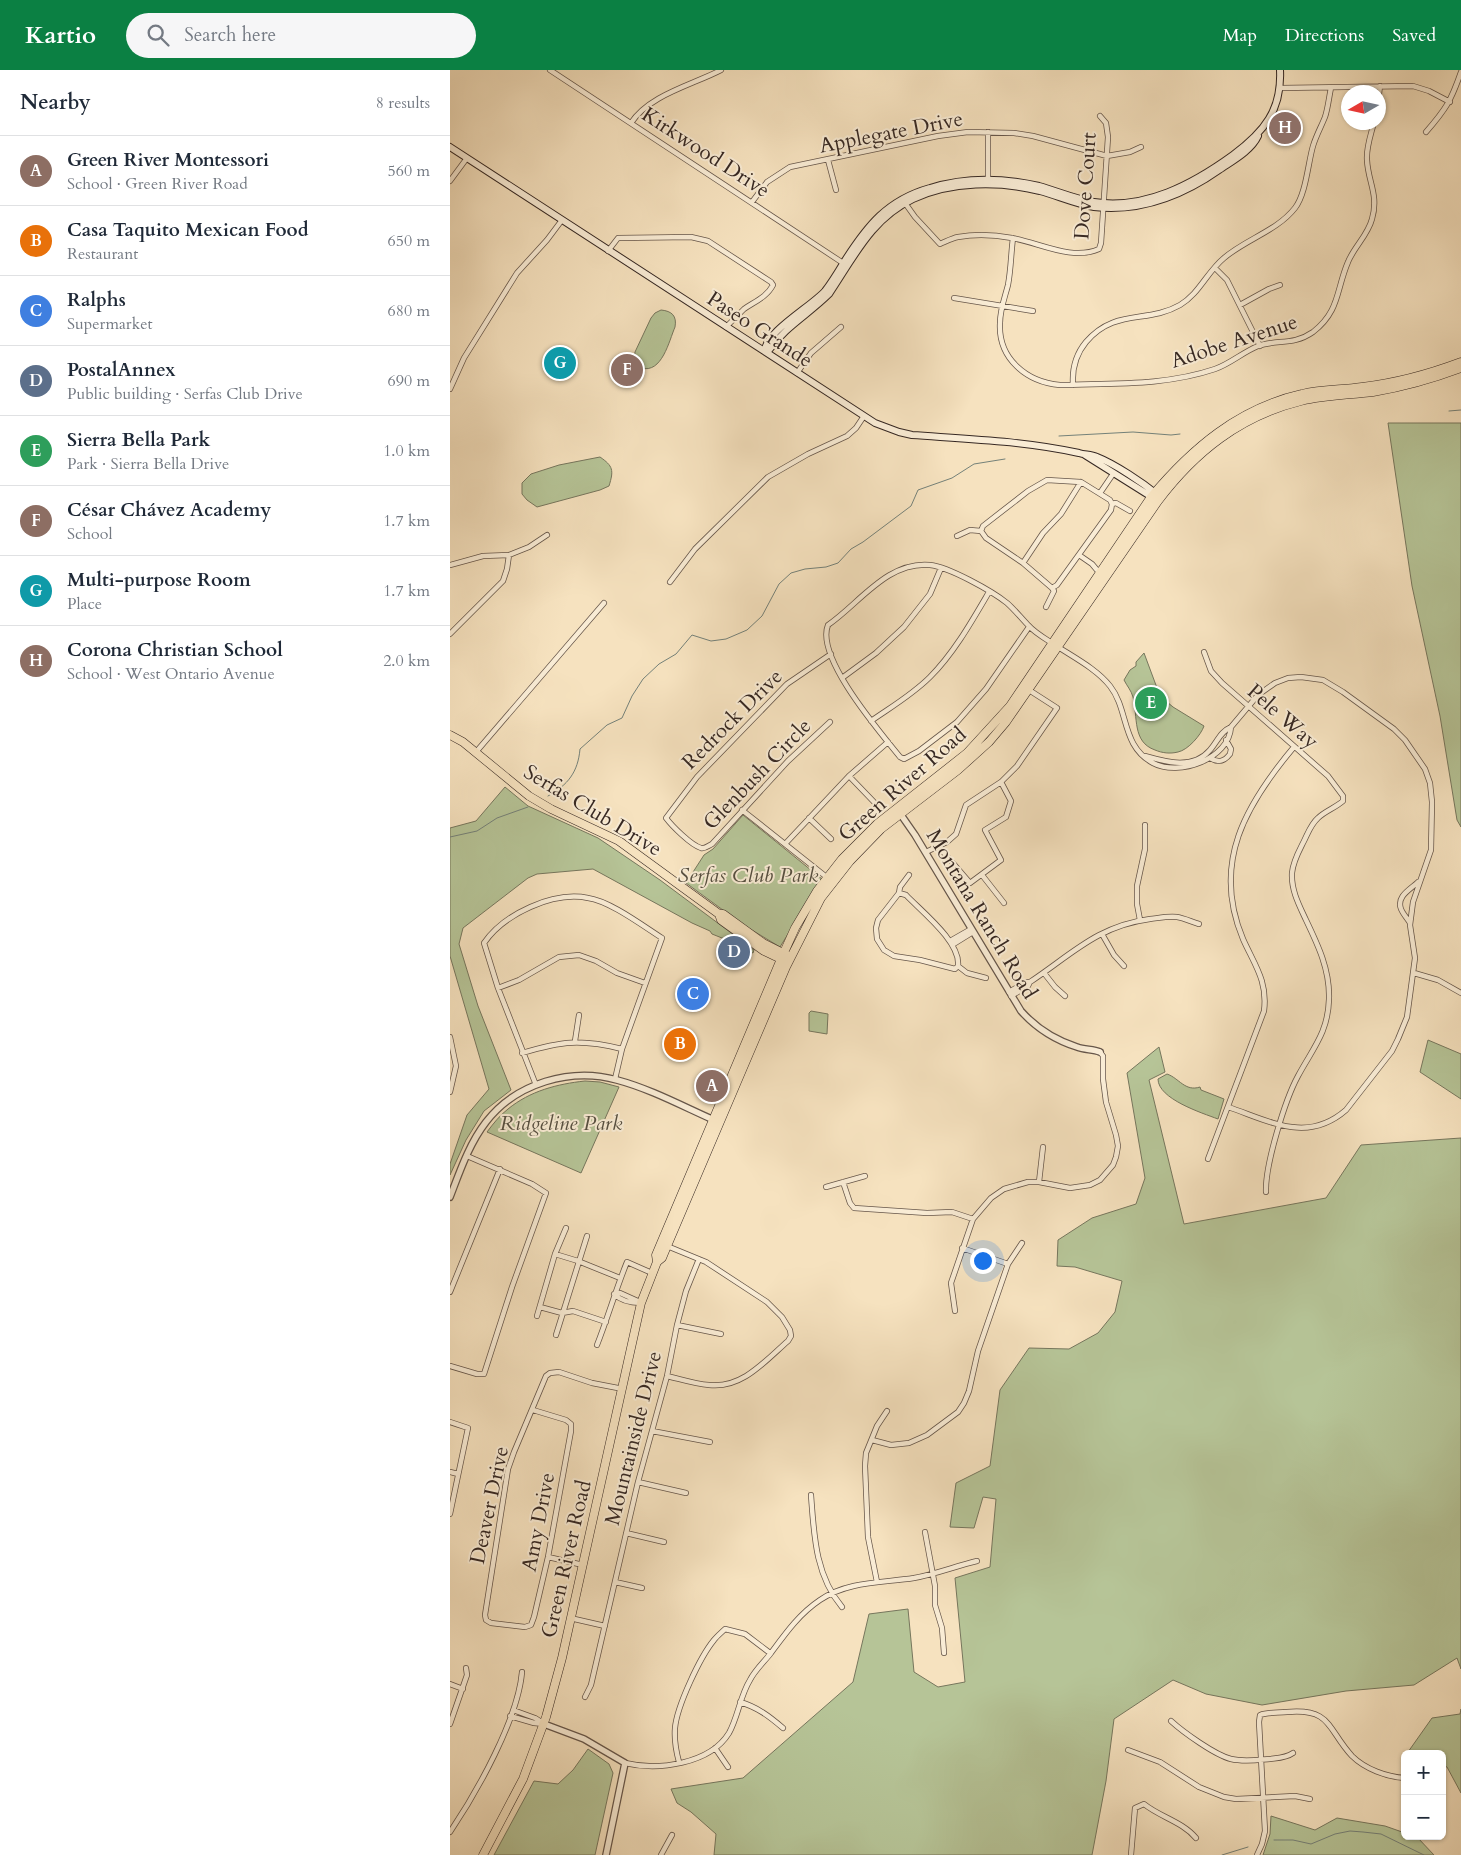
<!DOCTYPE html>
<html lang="en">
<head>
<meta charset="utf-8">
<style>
  :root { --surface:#fff; --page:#f6f6f7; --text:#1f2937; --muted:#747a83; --line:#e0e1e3; --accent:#0b8043 }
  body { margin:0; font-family:Cardo,serif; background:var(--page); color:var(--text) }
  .controls { position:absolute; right:15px; bottom:15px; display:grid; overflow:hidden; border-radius:8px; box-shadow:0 1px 4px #0004 }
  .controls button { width:45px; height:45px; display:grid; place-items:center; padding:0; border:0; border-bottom:1px solid var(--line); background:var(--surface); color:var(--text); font:25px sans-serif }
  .compass { position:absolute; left:891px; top:15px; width:45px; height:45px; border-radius:50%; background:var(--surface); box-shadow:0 1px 4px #0004; rotate:261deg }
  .you { position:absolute; left:532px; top:1190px; width:18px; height:18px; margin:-12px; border:4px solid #fff; border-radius:50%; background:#1a73e8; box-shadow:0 0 0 8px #1a73e833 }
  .badge { display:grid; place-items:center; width:32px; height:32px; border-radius:50%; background:var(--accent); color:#fff; font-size:16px; font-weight:700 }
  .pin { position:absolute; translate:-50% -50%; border:2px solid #fff; box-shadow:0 1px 5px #0006 }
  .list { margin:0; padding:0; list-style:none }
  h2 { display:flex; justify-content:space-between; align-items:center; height:65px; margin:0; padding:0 20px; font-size:21px }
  h2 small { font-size:16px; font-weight:400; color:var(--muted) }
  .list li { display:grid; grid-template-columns:32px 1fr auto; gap:15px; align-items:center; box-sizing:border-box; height:70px; padding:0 20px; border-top:1px solid var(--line) }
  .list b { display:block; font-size:19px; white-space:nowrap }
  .list p { margin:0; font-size:16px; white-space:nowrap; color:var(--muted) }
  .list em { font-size:16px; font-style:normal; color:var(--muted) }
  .icon { flex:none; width:28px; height:28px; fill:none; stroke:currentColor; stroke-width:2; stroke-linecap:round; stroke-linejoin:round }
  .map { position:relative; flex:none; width:1011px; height:1785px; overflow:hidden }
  header { display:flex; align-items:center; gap:30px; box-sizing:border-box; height:70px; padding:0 25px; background:var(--accent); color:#fff }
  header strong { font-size:24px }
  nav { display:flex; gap:28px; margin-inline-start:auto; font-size:18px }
  .search { width:350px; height:45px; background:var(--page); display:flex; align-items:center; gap:12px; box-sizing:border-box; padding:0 18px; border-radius:28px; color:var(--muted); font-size:19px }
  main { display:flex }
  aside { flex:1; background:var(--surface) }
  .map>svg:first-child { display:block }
</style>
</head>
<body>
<header>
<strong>Kartio</strong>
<div class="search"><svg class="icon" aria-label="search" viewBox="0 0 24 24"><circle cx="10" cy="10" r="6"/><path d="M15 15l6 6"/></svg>Search here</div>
<nav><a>Map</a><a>Directions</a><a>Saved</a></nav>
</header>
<main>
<aside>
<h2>Nearby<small>8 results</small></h2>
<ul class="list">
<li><span class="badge" style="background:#8d6e63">A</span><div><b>Green River Montessori</b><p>School · Green River Road</p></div><em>560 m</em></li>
<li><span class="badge" style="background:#e8710a">B</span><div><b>Casa Taquito Mexican Food</b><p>Restaurant</p></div><em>650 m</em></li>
<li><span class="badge" style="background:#3f7fe0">C</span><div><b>Ralphs</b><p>Supermarket</p></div><em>680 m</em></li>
<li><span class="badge" style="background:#5c6f8a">D</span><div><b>PostalAnnex</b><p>Public building · Serfas Club Drive</p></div><em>690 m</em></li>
<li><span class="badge" style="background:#2e9e5b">E</span><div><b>Sierra Bella Park</b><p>Park · Sierra Bella Drive</p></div><em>1.0 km</em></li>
<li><span class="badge" style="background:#8d6e63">F</span><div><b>César Chávez Academy</b><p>School</p></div><em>1.7 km</em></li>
<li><span class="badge" style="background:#0f9aa8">G</span><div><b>Multi-purpose Room</b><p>Place</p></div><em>1.7 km</em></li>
<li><span class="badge" style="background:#8d6e63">H</span><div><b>Corona Christian School</b><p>School · West Ontario Avenue</p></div><em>2.0 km</em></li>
</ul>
</aside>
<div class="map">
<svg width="1011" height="1785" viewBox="0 0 1011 1785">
  <rect width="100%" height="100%" fill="#f6e2bf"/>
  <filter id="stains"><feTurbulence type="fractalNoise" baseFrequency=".004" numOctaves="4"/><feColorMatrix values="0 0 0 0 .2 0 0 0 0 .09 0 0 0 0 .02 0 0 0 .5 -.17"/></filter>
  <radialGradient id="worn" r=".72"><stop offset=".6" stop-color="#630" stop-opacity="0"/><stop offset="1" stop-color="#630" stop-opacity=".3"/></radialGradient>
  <path fill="#b6c497" stroke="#76765d" d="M 211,240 C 222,241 227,246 225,257 C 219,271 212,304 191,298 L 184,289 L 185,282 L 201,248 L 205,243 Z
    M 938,353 L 1011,353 L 1011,757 L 1007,750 L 990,646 L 962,516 Z
    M 150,387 C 163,396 164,400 159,416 L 150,420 L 87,437 L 77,430 L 72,424 L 72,413 L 81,404 L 109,395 Z
    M 694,583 L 710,626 L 723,637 L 754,656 C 751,665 738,680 728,682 C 720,684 712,683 705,680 C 682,672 688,647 683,627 C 681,620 677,616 674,610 L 680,600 L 686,596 L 686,592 Z
    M 55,717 L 78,736 L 148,768 L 210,810 L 304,880 L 303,883 L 282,875 L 282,872 L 262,864 L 260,861 L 242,853 L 143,799 L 87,804 L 78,808 L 13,858 L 9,874 L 28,936 L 61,1020 L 34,1041 L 16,1070 L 0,1105 L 0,1094 L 17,1045 L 39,1019 L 0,886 L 0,758 L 26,751 Z
    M 293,745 L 372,809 L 330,877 L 292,854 L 236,813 L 254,785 L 263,779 Z
    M 361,941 L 378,944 L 377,964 L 359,961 L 359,943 Z
    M 978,970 L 1011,984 L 1011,1029 L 970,1002 Z
    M 709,977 L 715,1002 L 699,1010 L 734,1154 L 876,1128 L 911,1075 L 1011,1068 L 1011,1599 L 1007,1588 L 964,1615 L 896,1621 L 812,1635 L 756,1624 L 723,1610 L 664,1649 L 656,1711 L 642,1785 L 264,1785 L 266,1764 L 241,1742 L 227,1733 L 221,1719 L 293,1708 L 403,1612 L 419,1544 L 458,1539 L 464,1602 L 488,1617 L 515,1612 L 505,1508 L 540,1497 L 546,1429 L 533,1427 L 524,1458 L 500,1457 L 506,1413 L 540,1396 L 550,1320 L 579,1278 L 619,1279 L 648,1263 L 665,1242 L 672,1211 L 625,1197 L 607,1196 L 608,1170 L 642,1148 L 686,1134 L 695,1108 L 677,1003 Z
    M 717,1004 C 729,1008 735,1022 750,1017 L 751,1020 L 774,1029 L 768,1049 C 752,1043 708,1029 708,1009 Z
    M 135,1011 L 150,1012 L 169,1017 L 131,1103 L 37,1062 C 43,1054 50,1045 58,1039 C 80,1021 107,1014 135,1011 Z
    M 1011,1639 L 1011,1723 L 997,1697 L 992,1695 L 992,1684 L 964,1684 L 958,1682 L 982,1648 L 1010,1644 Z
    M 138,1679 L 159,1694 L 163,1703 L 145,1785 L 44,1785 L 84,1711 L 108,1714 L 123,1700 Z
    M 821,1746 L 865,1760 L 887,1748 L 935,1756 L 955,1763 L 955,1766 L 967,1767 L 984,1785 L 813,1785 L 820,1764 Z"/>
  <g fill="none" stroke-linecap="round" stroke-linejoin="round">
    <path stroke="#748179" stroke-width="1" d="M 999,341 L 1011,340
      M 609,366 L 683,362 L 721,365 L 730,364
      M 98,726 C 118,715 128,702 130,679 L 157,655 L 172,648 L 182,626 L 193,609 L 209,594 L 226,584 L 242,565 L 261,571 L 276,569 L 297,560 L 312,546 L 329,514 L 341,503 L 355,499 L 376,497 L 388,493 L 401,479 L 413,472 L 461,436 L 468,420 L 502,408 L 524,394 L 555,389
      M 0,767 L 27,761 L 47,748 L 78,737
      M 824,1770 L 843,1770 L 861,1774 L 885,1764 L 900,1761 L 913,1762 L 931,1764 L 974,1785
      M 772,1785 L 798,1777"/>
    <g stroke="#66564a" stroke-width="6">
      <path id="minor" d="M 100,0 L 393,193
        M 830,18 L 963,16 L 979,21 L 1000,32
        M 928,32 L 930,16
        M 181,53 C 199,25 242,15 271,0
        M 538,62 L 538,111
        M 976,62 C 996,39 1001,31 1011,2
        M 378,90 L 386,120
        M 0,111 L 17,88
        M 302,132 L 317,112 L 340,97 L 488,66 L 518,62 L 564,63 L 583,66 L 657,86 L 680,82 L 691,77
        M 455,133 L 465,147 L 490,174 C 495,172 502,168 508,167 C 525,164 546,165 562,168 C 590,173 622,191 649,179 L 651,173 L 658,67 L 656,53 L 650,46
        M 563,168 C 561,183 561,199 558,215 C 555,227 550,239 550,253 C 548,289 577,312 610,315 C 662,313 715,316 765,299 C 780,294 793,282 808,276 C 827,269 843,276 863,262 C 890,241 886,220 898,192 C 904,177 918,165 922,149 C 929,125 918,112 917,90 C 916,77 921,65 924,52
        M 158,181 L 168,168 L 241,167 L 258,171 L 321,212 L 323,215 C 317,227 304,232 294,239 C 288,245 282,251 276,257
        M 765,198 L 777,210 L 810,276
        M 504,228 L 583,241
        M 790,235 L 819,219 L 830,215
        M 347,303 L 361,283 L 391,257
        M 623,315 C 622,300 626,284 636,272 C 665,238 697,254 730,235 C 749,224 757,202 774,188 C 796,169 827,161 845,138 C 856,124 858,93 863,76 C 866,66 871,57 875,47 C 878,38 879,27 881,18
        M 0,319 L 14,288 L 67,203 L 97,170 L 112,150
        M 650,423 L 663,404
        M 662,434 L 666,433 L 680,441
        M 507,466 L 520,460 L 531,461
        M 629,485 L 642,494 L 647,500 L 650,500
        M 573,493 L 593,463 L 611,444 L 631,412
        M 0,495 L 33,486 L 59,485 L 79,477 L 97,465
        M 220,512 L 245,479 L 318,407 L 358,384 L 397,366 L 406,358 L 414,346
        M 602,518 L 573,493 L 536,468 L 531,461 L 533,456 L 578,421 L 597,410 L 631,412 L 660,430 L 662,434
        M 602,518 L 607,515 L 661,440 L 662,434
        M 596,537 L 604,521 L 602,518
        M 579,557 L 536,619 L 507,652 L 469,681 L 454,689 L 450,687 C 430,662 365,587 378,555 C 409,534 437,491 480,495 C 499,497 542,521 557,533 C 565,540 571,548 578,555 C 584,562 594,568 602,573 C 621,586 646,598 660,616 C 679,640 671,676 703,693 C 729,707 779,689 781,657
        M 0,564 L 53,511 L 57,499 L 59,485
        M 754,582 L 761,601 L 772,613 L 878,706 L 893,726 L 893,731 C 885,738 875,741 868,748 C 861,754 858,763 854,771 C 849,781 843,791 842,803 C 841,820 849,835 856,850 C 868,875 880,900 879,929 C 878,963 863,978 848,1006 C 835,1030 815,1095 816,1122
        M 392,608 L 426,583 L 454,557 L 480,524 L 491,498
        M 421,651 C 441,637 462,625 480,607 C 504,583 522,551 539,522
        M 380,652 L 338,691 L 262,774 C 258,776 255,779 251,778 C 241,775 222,756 216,748 L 247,707 L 337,614 L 381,584
        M 26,682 L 154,533
        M 695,686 C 716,692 743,700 760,680 C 767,672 771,661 781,657 L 808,625 L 825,613 L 838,608 L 851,607 L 873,610 L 893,622 L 944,659 L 955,670 L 975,699 L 980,713 L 982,732 L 981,780 L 963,832 L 960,855 L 965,888 L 957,947 L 948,969 L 942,981 L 896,1040 C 857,1074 820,1051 778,1037
        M 760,688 C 768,693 774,692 780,684 L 781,679 L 776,670
        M 399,706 L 424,732
        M 292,740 L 379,809
        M 359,748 L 381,769
        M 335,774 L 399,706 L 438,672
        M 489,777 L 520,813 L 551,790 L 535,760 L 556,747 L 561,731 L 551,712
        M 476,782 L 497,772 L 506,764 L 516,735 L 551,712 L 567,696 L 607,638 L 579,620
        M 459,805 L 450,817 L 449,823 L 428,850 L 426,858 L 427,869 L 434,880 L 444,886 L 470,890 L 505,899 L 508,896 L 517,903 L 536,908
        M 532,805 L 554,833
        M 449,823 L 456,825 C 471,841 511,872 508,896
        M 690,850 L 687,834 L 687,816 L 695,779 L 695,755
        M 960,853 C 957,848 953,844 951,839 C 946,826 961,819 968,812
        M 652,864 L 664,885 L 674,896
        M 500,871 L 521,859
        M 502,875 L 523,862
        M 594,903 L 605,917 L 615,926
        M 964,903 L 988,910 L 1011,923
        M 48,918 L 69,910 L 109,887 L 129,885 L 146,891 L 167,903 L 195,913
        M 559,922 L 576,912 L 580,912
        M 561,926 L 578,916 L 580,912 C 621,885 647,856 700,849 C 709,848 718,846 727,847 C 734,848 742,852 749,854
        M 0,967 L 6,996 L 0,1022
        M 125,971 L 129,945
        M 72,983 C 112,971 131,969 172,979
        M 86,1015 L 48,918 L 34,873 C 54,844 103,821 138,828 C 160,831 193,856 212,868 L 172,979 L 165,1009
        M 758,1089 L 814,941 C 818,911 804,894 793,869 C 761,793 796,734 844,677
        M 393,1112 L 400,1133 L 404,1138 L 477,1143 L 502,1142 L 523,1149
        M 589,1112 L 593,1077
        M 376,1117 L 415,1106
        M 512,1178 L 558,1194
        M 105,1184 L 128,1191 L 170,1208
        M 0,1222 L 50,1099
        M 164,1224 C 171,1231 182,1233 191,1233
        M 164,1224 L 170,1223 L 190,1232
        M 90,1237 L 112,1243 L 123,1241 L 156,1252
        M 505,1241 L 501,1213 L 523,1149 L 541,1128 L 554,1119 L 578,1112 L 589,1112 L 620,1118 L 640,1115 L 650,1110 L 663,1095 L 666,1087 L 668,1076 L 666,1065 L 656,1032 L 653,1009 L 653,986 L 650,982
        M 87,1246 L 105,1184 L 116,1158
        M 227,1255 L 271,1264
        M 106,1265 L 137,1166
        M 147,1275 C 158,1247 166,1219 177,1192 L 202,1203
        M 0,1296 L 27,1304 L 34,1304 L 62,1217 L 96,1123 L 82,1114 L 17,1086
        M 217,1306 C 230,1309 245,1314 259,1315 C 292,1319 315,1291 338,1271 L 341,1266 L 340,1260 L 332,1247 L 317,1232 L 256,1192 L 217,1176
        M 83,1340 L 116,1350 L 121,1354 L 121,1361 L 98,1487 L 84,1547 L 81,1555 L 75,1557 L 41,1553 L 36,1550 L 35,1545 L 58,1399 L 64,1382 L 96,1306 L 100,1303 L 109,1302 L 142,1313 L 173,1319
        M 0,1352 L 18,1358 L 0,1444
        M 202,1361 L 260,1372
        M 422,1370 L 441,1375 L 459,1373 L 477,1365 L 508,1342 L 514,1333 L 519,1321 L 528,1281 L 558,1194 L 572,1173
        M 0,1402 L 8,1404
        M 188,1412 L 236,1423
        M 361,1425 C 364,1464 365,1505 392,1537
        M 475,1462 L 485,1516 L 485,1535 L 492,1558 L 494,1583
        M 176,1463 L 214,1472
        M 98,1487 L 133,1495
        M 165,1512 L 192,1518
        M 427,1512 L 418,1467 L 415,1396 L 416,1383 L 427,1356 L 437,1341
        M 120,1548 L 155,1556
        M 0,1614 L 13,1619
        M 135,1627 L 141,1615 L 188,1412 L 217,1306 L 227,1255 L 236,1221 L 249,1189
        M 290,1632 C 307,1637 319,1646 333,1658
        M 63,1640 L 85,1648 L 93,1653
        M 60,1646 L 84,1653 L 94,1654
        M 721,1651 C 733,1662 765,1685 781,1689 C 794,1692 807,1690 820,1689 C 828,1688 836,1688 843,1683
        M 0,1654 L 17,1605 L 16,1598
        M 265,1678 L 278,1697
        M 678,1680 L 710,1692 L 749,1717 L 774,1727 L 786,1729 L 845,1726 L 860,1729
        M 229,1692 C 226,1681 224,1670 225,1658 C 227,1636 250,1587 264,1570 C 267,1566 271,1563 275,1559 L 295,1564 L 320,1583
        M 175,1693 C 208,1701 260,1694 279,1663 C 288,1647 290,1626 300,1610 C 305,1600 314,1592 321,1583 C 335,1564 349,1544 370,1530 C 398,1511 432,1513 464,1508 C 486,1504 506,1496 527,1491
        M 0,1762 C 27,1722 68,1649 72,1602
        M 211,1785 L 222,1765
        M 681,1785 L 685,1738 L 694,1734 C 710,1747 733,1752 746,1768
        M 807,1785 L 812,1774 L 815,1761 L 809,1652 L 810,1645 C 818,1642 828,1643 837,1642 C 882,1638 877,1659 902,1686 C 915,1699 937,1707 955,1708"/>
    </g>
    <g stroke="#66564a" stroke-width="8">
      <path id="tertiary" d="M 449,742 L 465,765 L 571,941 C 587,959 605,970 627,977 C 635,980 643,979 650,982
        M 0,1127 C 10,1101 19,1074 36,1052 C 66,1013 121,997 167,1010 C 201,1019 234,1037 266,1051
        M 94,1654 L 134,1669 L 175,1693 L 156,1785"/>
    </g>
    <g stroke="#362823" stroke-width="8">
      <path id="secondary" d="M 0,77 L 425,353 L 449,362 L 462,365 C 518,369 575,371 629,383 C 635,385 641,384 647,387 C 665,394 693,413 708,425
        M 315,281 C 314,263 363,235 375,221 C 382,212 388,202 394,192 C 417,156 437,130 480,118 C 515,107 554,108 589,116 C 607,121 625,129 644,132 C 695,140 743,114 783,85 C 814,62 832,40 830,0
        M 315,281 L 319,280 C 335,257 359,244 379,224 C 404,187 421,149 463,129 C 501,111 550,111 590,121 C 608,126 626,134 644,137 C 689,142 732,126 769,100 C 782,91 801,81 808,66
        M 635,385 L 705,429"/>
    </g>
    <g stroke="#362823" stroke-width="9">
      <path id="primary" d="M 0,665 L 13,672 L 79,726 L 101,739 L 169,771 L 269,844 L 273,844 L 313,873 L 337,885
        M 269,844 L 271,850 L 314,881 L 335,891
        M 207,1192 L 206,1185 L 331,889 L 345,858 L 367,821 L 392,789 L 427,754 L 517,683 L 560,636 L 701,427 C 742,378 789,338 852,324 C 872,319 892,320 912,317 C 946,313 979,304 1011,292
        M 33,1785 L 73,1709 L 96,1647 L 112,1588 L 191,1233 L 207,1192 L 212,1188 L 217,1176 L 336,897 L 371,828 L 400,791 L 431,759 L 508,700 L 539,672 L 556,652 L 708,431 C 745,382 790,346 851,331 C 875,325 899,325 923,322 C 953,317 982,309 1011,298"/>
    </g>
    <use href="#minor" stroke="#f9ecd5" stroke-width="4.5"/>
    <use href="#tertiary" stroke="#f9ecd5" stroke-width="5.5"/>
    <use href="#secondary" stroke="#f9ecd5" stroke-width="6"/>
    <use href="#primary" stroke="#f6e2bf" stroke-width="8"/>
  </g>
  <g text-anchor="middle" stroke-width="4" stroke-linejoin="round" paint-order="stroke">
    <g font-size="21" fill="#362823" stroke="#f9ecd5">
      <text transform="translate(441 62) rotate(-11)" y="7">Applegate Drive</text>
      <text transform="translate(256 82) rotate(33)" y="7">Kirkwood Drive</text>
      <text transform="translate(635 116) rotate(-86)" y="7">Dove Court</text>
      <text transform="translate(310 259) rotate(33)" y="7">Paseo Grande</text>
      <text transform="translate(784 271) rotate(-18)" y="7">Adobe Avenue</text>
      <text transform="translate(833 646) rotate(41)" y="7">Pele Way</text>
      <text transform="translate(282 649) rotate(-45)" y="7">Redrock Drive</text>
      <text transform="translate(307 704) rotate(-46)" y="7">Glenbush Circle</text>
      <text transform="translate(452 714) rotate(-41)" y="7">Green River Road</text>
      <text transform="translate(143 740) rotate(31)" y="7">Serfas Club Drive</text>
      <text transform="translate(532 844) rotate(59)" y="7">Montana Ranch Road</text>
      <text transform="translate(183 1368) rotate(-76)" y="7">Mountainside Drive</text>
      <text transform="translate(39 1435) rotate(-78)" y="7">Deaver Drive</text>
      <text transform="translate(88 1452) rotate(-79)" y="7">Amy Drive</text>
      <text transform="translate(116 1489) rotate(-77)" y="7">Green River Road</text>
    </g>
    <g font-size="21" font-style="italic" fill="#564f40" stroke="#f9ecd5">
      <text x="298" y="812">Serfas Club Park</text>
      <text x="111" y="1060">Ridgeline Park</text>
    </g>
  </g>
  <rect width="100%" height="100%" filter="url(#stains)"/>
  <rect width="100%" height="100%" fill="url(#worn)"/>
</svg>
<div class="controls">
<button>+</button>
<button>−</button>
</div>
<svg class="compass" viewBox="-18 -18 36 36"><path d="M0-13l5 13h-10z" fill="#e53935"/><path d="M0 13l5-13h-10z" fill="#747a83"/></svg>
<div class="you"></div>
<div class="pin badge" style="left:262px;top:1016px;background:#8d6e63">A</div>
<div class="pin badge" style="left:230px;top:974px;background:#e8710a">B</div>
<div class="pin badge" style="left:243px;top:924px;background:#3f7fe0">C</div>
<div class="pin badge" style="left:284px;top:882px;background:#5c6f8a">D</div>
<div class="pin badge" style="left:701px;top:633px;background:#2e9e5b">E</div>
<div class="pin badge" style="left:177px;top:300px;background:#8d6e63">F</div>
<div class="pin badge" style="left:110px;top:293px;background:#0f9aa8">G</div>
<div class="pin badge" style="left:835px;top:58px;background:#8d6e63">H</div>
</div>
</main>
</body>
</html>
